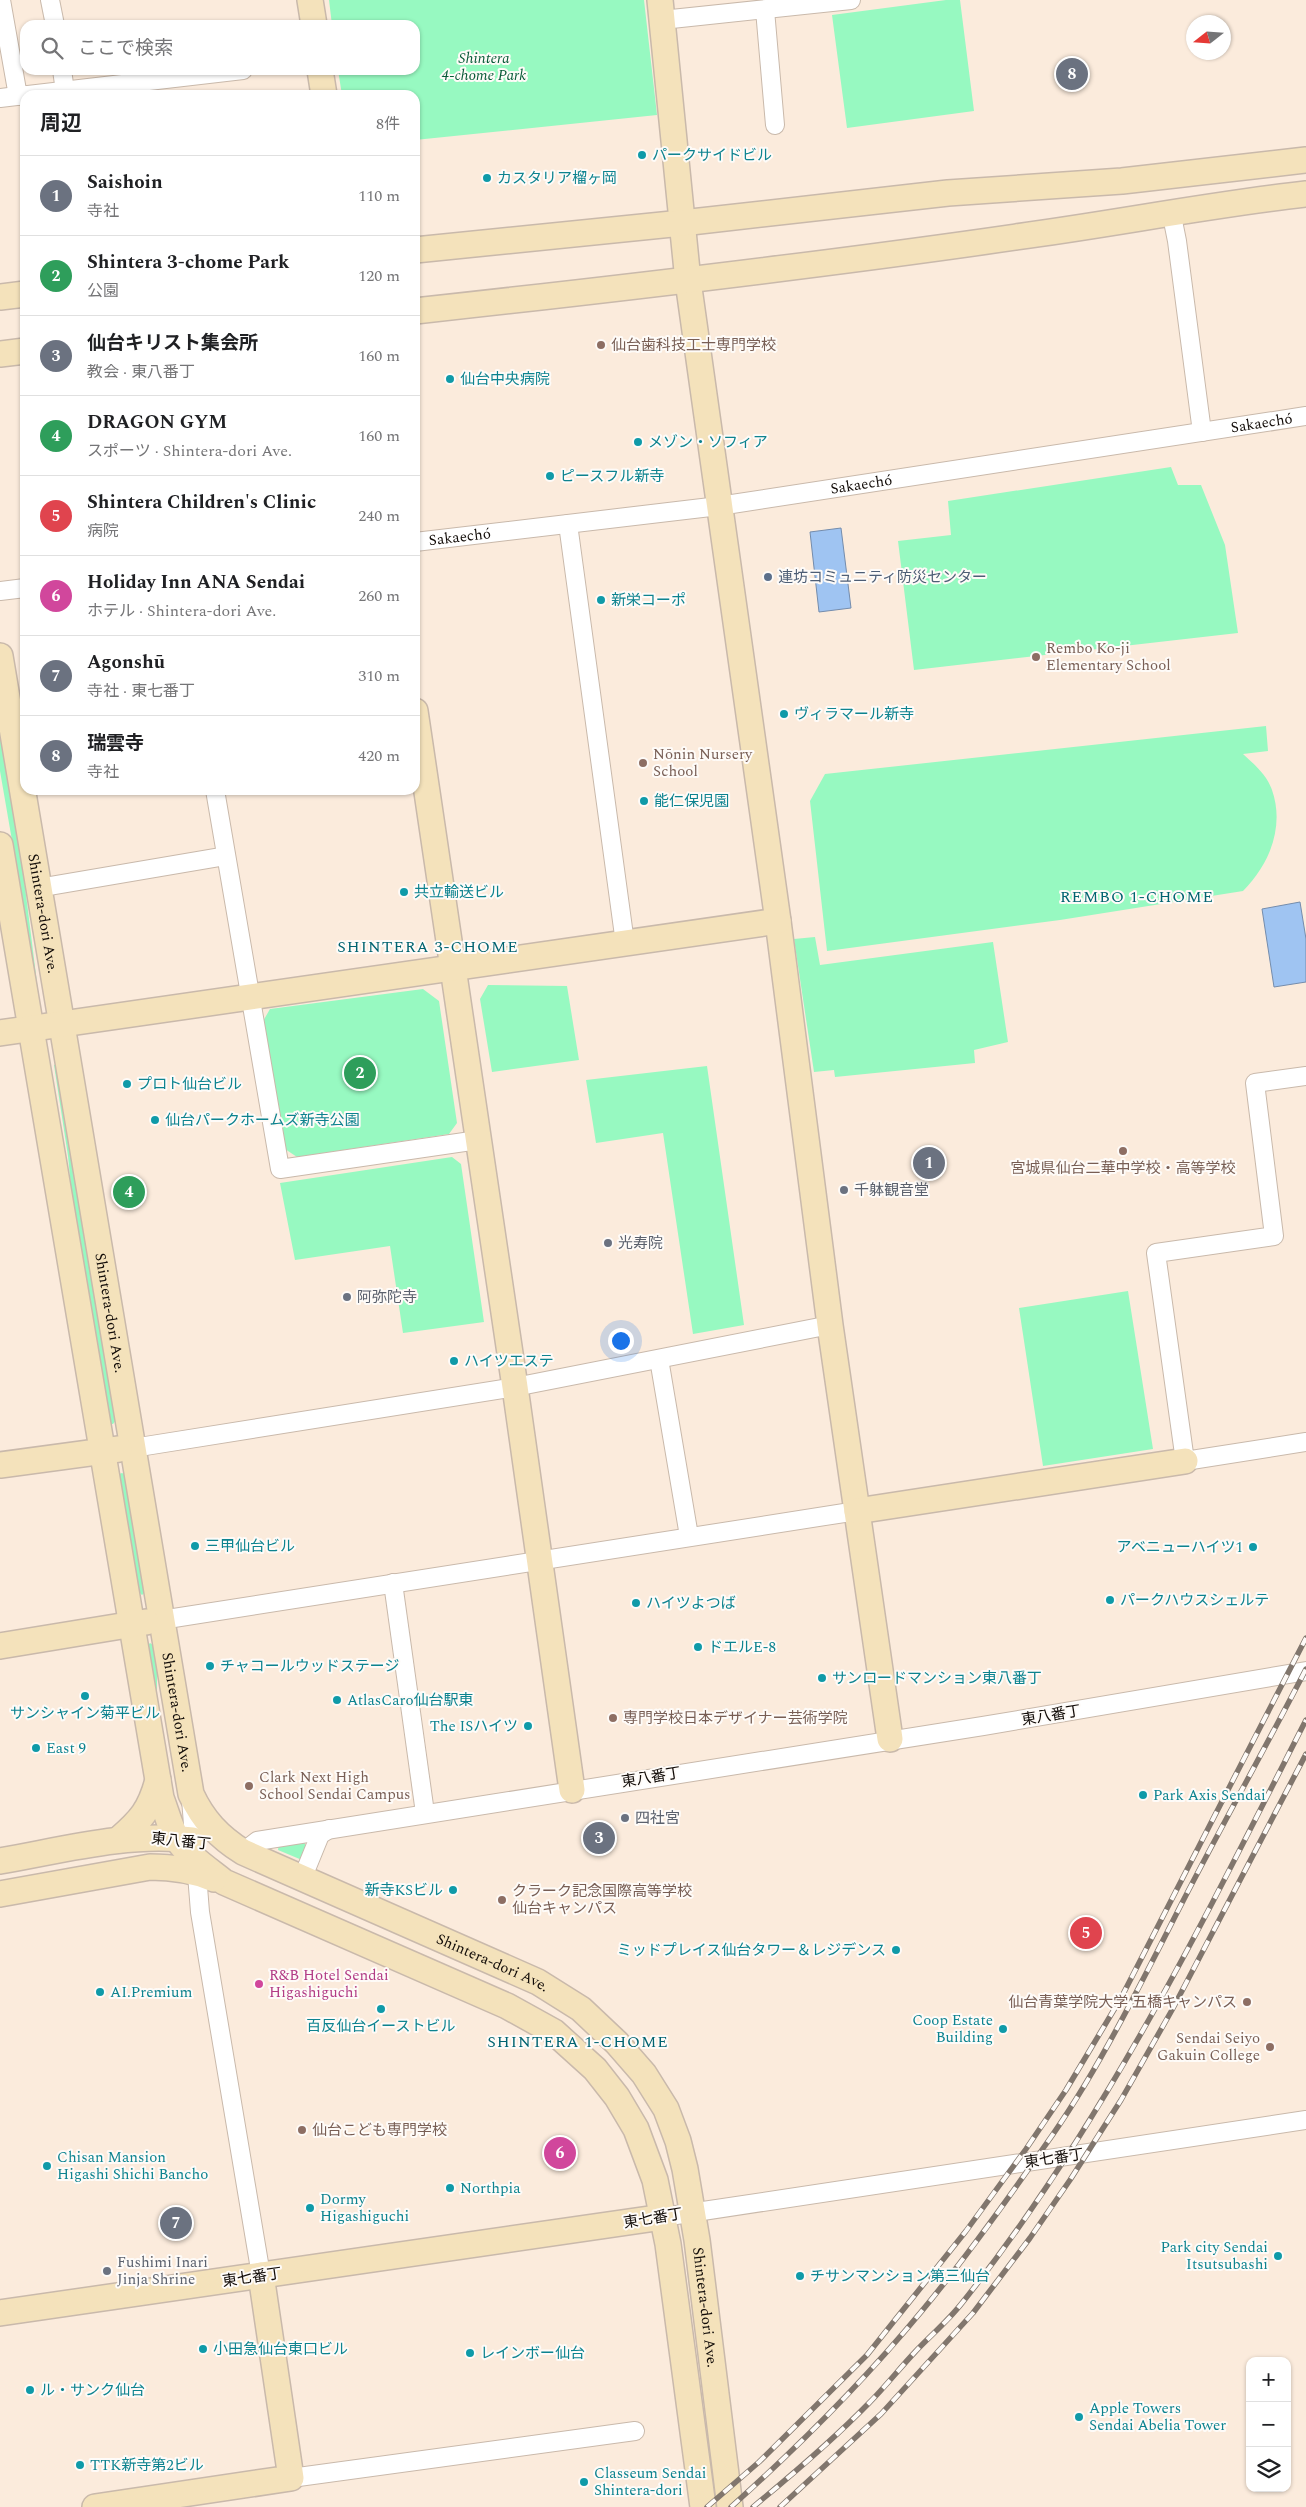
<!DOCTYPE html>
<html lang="ja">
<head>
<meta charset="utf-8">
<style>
  :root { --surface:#fff; --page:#f2f2f2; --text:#202124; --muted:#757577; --line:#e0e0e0; --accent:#0f766e }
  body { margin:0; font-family:Spectral,"Noto Sans JP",serif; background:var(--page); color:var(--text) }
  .controls { position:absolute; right:15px; bottom:15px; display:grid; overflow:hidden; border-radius:10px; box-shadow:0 1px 4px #0004 }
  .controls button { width:45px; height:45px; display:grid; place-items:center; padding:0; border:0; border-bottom:1px solid var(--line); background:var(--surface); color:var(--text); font:25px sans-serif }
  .compass { position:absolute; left:1186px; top:15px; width:45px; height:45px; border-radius:50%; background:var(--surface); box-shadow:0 1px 4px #0004; rotate:253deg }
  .you { position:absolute; left:620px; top:1340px; width:18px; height:18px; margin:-12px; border:4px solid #fff; border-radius:50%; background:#1a73e8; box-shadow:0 0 0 8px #1a73e833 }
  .badge { display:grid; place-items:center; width:32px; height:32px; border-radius:50%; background:var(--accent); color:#fff; font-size:16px; font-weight:700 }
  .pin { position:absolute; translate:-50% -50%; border:2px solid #fff; box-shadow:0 1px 5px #0006 }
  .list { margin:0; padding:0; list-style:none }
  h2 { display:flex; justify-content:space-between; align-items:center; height:65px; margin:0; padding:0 20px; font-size:21px }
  h2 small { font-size:16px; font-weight:400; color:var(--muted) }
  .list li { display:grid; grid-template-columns:32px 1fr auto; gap:15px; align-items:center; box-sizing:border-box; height:80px; padding:0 20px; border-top:1px solid var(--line) }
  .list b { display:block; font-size:19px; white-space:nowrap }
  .list p { margin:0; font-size:16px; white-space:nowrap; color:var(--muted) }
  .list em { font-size:16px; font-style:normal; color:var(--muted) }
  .icon { flex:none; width:28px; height:28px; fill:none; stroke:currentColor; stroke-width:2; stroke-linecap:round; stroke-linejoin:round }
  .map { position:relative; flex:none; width:1306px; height:2507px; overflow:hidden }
  .search { position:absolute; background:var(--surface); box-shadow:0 1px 4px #0004; left:20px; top:20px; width:400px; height:55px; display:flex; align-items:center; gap:12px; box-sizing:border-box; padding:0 18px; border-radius:15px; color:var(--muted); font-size:19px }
  .panel { position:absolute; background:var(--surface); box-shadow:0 1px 4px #0004; left:20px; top:90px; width:400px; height:705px; border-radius:15px }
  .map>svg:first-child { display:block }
</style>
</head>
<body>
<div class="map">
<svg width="1306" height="2507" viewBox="0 0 1306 2507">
  <rect width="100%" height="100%" fill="#fbebdc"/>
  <path fill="#97f9c1" d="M 329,0 L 644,0 L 657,115 L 415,140 L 415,95 L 342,95 L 338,70 L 415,70 L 415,25 L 332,25 Z
    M 946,0 L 960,0 L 974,111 L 847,128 L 832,15 Z
    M 1171,467 L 1178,485 L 1201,485 L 1225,545 L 1238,633 L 914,670 L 898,541 L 951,535 L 948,501 Z
    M 1266,726 L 1268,751 L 1243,754 C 1254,764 1267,775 1272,790 C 1285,827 1269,865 1243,891 L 1060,920 L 827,951 L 810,801 L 825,774 Z
    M 0,730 L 22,863 L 38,991 L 0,771 Z
    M 815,937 L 820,965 L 993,942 L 1008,1042 L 974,1050 L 975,1063 L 835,1077 L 834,1070 L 814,1072 L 794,939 Z
    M 488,985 L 567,986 L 579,1060 L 492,1072 L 480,999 Z
    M 423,989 L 439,1001 L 457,1123 L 449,1134 L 297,1157 L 285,1149 L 262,1023 L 270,1009 Z
    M 56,1064 L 116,1420 L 113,1424 L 110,1424 L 72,1197 L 68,1156 L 54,1065 Z
    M 707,1066 L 744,1325 L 693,1334 L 663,1133 L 596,1143 L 586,1080 Z
    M 452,1157 L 461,1164 L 484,1322 L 403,1333 L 390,1246 L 295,1260 L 280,1183 Z
    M 1128,1291 L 1153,1449 L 1043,1466 L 1019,1308 Z
    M 122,1473 L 124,1474 L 145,1592 L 142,1595 L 139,1592 L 119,1474 Z
    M 150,1643 L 153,1645 L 157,1663 L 157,1695 L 168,1763 L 167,1763 L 148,1645 Z
    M 304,1842 L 307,1848 L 302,1860 L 278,1850 L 279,1843 Z"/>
  <path fill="#9fc4f2" stroke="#748cac" d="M 841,528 L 851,608 L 819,612 L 810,532 Z
    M 1300,902 L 1306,939 L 1306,982 L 1274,987 L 1262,909 Z"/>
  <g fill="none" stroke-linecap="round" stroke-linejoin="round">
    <g stroke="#c9b9ab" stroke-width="20">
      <g id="street">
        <path d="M 1,0 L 18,96"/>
        <path d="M 50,0 L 55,25"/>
        <path d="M 765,10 L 775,125"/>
        <path d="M 662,20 L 851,0"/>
        <path d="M 62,70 L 65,91"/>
        <path d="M 28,95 L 243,70"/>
        <path d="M 0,98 L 25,95"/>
        <path d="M 1171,211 L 1177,241 L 1202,432"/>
        <path d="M 568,524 L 625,943"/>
        <path id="s1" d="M 415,542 L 719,506 L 1306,416"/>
        <path d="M 0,591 L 25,588"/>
        <path d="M 215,790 L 280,1169 L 478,1140"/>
        <path d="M 38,888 L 226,856"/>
        <path d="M 1306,1076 L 1255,1083 L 1274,1236 L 1156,1253 L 1185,1461 L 1306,1442"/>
        <path d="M 659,1359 L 689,1536"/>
        <path d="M 133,1448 L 515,1387 L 830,1325"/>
        <path d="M 393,1583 L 425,1813"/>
        <path d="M 161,1620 L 857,1511"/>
        <path d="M 191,1799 L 200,1912 L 261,2275"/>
        <path d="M 243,1852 L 257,1841 L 983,1726 L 1306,1671"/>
        <path d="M 302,1879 L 320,1835 L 329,1829"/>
        <path d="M 663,2217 L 1306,2120"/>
        <path d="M 291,2478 L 635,2431"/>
      </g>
    </g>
    <g stroke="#c9b9ab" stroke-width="28">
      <g id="secondary">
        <path d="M 310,0 L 314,25"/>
        <path d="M 660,0 L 688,281 L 778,921 L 830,1325 L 890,1739"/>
        <path d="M 320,70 L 324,95"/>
        <path d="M 415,250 L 682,223 L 948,193 L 1122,181 L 1306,160"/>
        <path d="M 0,297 L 25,294"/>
        <path d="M 415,311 C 616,289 816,266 1016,237 C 1113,224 1208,205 1306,194"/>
        <path d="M 0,354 L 25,351"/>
        <path id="s2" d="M 0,656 L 191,1794 C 203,1820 219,1837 243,1852 L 538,1982 L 581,2009 L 617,2043 L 644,2074 L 666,2109 L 678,2141 L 685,2169 L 697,2240 L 730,2507"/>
        <path d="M 415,711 L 515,1387 L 572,1790"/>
        <path d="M 0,845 L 161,1798 C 166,1811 170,1827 177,1839 C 188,1856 208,1869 224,1882 L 507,2006 L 554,2032 L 595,2069 L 617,2097 L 636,2129 L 655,2180 L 668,2244 L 703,2507"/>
        <path d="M 0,1033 L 778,921"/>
        <path d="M 0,1465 L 119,1449"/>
        <path d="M 857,1511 L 1185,1461"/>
        <path d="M 0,1646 L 146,1622"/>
        <path d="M 118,1840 C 141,1820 150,1810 158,1780"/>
        <path d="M 0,1861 C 63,1850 128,1832 192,1840"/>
        <path d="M 0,1894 L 150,1867 C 173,1867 193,1870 214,1879"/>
        <path d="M 0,2313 L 663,2217"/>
        <path d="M 95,2507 L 291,2478 L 261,2275"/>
      </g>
    </g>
    <use href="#street" stroke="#fff" stroke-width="18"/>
    <use href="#secondary" stroke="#f4e2bb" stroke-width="25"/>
    <g stroke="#81766d" stroke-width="5.5">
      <path id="rail" d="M 707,2507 L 759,2462 L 867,2355 L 966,2231 L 1026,2149 L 1066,2090 L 1121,1998 L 1306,1638
        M 731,2507 C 799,2446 863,2382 921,2312 C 965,2259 1005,2203 1044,2147 C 1098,2072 1141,1983 1183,1901 C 1223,1823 1266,1747 1306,1669
        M 753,2507 C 793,2474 833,2440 869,2403 C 885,2387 899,2369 915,2352 C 930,2336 948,2321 962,2303 C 1103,2126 1204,1920 1306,1720
        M 780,2507 L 881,2414 L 973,2313 L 1030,2238 L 1070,2180 L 1121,2100 L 1172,2010 L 1306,1754"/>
    </g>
    <use href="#rail" stroke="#fefbf8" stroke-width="4" stroke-dasharray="11" stroke-linecap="butt"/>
  </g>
  <g fill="#0f9aa8" stroke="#fefbf8" stroke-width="2">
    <circle cx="642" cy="155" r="5"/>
    <circle cx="487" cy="178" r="5"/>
    <circle cx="450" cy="379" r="5"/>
    <circle cx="638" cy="442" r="5"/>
    <circle cx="550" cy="476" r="5"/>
    <circle cx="601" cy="600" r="5"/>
    <circle cx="784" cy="714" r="5"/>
    <circle cx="644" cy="801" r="5"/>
    <circle cx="404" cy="892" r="5"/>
    <circle cx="127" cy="1084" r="5"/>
    <circle cx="155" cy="1120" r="5"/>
    <circle cx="454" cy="1361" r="5"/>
    <circle cx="195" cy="1546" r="5"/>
    <circle cx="1253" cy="1547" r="5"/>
    <circle cx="1110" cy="1600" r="5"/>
    <circle cx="636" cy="1603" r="5"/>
    <circle cx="698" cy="1647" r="5"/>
    <circle cx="210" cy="1666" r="5"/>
    <circle cx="822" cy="1678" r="5"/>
    <circle cx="85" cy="1696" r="5"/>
    <circle cx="337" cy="1700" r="5"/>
    <circle cx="528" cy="1726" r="5"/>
    <circle cx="36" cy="1748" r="5"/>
    <circle cx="1143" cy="1795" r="5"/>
    <circle cx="453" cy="1890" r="5"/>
    <circle cx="896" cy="1950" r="5"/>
    <circle cx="100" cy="1992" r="5"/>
    <circle cx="381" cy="2009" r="5"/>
    <circle cx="1003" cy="2029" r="5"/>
    <circle cx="47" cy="2166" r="5"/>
    <circle cx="450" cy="2188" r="5"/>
    <circle cx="310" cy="2208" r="5"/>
    <circle cx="1278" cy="2256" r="5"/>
    <circle cx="800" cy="2276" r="5"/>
    <circle cx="203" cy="2349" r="5"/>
    <circle cx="470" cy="2353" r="5"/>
    <circle cx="30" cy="2390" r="5"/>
    <circle cx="1079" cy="2417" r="5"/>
    <circle cx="80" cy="2465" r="5"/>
    <circle cx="584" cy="2482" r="5"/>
  </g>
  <g fill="#8d6e63" stroke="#fefbf8" stroke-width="2">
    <circle cx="601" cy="345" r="5"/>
    <circle cx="1036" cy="657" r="5"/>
    <circle cx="643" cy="763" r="5"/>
    <circle cx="1123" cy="1151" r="5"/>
    <circle cx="613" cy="1718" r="5"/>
    <circle cx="249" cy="1786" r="5"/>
    <circle cx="502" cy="1900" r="5"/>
    <circle cx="1247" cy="2002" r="5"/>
    <circle cx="1270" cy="2047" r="5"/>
    <circle cx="302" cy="2130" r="5"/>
  </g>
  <circle fill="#5c6f8a" stroke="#fefbf8" stroke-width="2" cx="768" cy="577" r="5"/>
  <g fill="#6b7280" stroke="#fefbf8" stroke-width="2">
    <circle cx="844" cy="1190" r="5"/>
    <circle cx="608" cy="1243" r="5"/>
    <circle cx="347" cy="1297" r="5"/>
    <circle cx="625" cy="1818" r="5"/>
    <circle cx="107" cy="2271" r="5"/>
  </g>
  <circle fill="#d1479c" stroke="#fefbf8" stroke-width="2" cx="259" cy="1984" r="5"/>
  <g text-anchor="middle" stroke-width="4" stroke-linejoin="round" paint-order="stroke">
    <g font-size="15" font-style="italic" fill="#075a37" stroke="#fefbf8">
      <text x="484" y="63">Shintera<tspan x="484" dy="17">4-chome Park</tspan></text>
    </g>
    <g font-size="15" fill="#0d838f" stroke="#fefbf8" text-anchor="start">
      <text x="652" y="160">パークサイドビル</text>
      <text x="497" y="183">カスタリア榴ヶ岡</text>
      <text x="460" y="384">仙台中央病院</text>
      <text x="648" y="447">メゾン・ソフィア</text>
      <text x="560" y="481">ピースフル新寺</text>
      <text x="611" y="605">新栄コーポ</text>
      <text x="794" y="719">ヴィラマール新寺</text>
      <text x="654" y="806">能仁保児園</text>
      <text x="414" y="897">共立輸送ビル</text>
      <text x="137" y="1089">プロト仙台ビル</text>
      <text x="165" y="1125">仙台パークホームズ新寺公園</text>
      <text x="464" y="1366">ハイツエステ</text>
      <text x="205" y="1551">三甲仙台ビル</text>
      <text x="1243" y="1552" text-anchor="end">アベニューハイツ1</text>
      <text x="1120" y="1605">パークハウスシェルテ</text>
      <text x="646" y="1608">ハイツよつば</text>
      <text x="708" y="1652">ドエルE-8</text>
      <text x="220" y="1671">チャコールウッドステージ</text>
      <text x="832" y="1683">サンロードマンション東八番丁</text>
      <text x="347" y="1705">AtlasCaro仙台駅東</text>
      <text x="85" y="1718" text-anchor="middle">サンシャイン菊平ビル</text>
      <text x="518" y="1731" text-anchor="end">The ISハイツ</text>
      <text x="46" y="1753">East 9</text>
      <text x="1153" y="1800">Park Axis Sendai</text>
      <text x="443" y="1895" text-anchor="end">新寺KSビル</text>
      <text x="886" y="1955" text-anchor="end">ミッドプレイス仙台タワー＆レジデンス</text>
      <text x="110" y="1997">AI.Premium</text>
      <text x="993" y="2025" text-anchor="end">Coop Estate<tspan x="993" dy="17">Building</tspan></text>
      <text x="381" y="2031" text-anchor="middle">百反仙台イーストビル</text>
      <text x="57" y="2162">Chisan Mansion<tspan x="57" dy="17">Higashi Shichi Bancho</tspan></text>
      <text x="460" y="2193">Northpia</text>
      <text x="320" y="2204">Dormy<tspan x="320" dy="17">Higashiguchi</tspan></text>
      <text x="1268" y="2252" text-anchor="end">Park city Sendai<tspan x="1268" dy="17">Itsutsubashi</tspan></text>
      <text x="810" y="2281">チサンマンション第三仙台</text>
      <text x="213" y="2354">小田急仙台東口ビル</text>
      <text x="480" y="2358">レインボー仙台</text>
      <text x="40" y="2395">ル・サンク仙台</text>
      <text x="1089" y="2413">Apple Towers<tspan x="1089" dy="17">Sendai Abelia Tower</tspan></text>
      <text x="90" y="2470">TTK新寺第2ビル</text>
      <text x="594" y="2478">Classeum Sendai<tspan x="594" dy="17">Shintera-dori</tspan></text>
    </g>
    <g font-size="15" fill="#785e54" stroke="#fefbf8" text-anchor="start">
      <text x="611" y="350">仙台歯科技工士専門学校</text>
      <text x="1046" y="653">Rembo Ko-ji<tspan x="1046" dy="17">Elementary School</tspan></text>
      <text x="653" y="759">Nōnin Nursery<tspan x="653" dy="17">School</tspan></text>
      <text x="1123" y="1173" text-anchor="middle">宮城県仙台二華中学校・高等学校</text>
      <text x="623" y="1723">専門学校日本デザイナー芸術学院</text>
      <text x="259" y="1782">Clark Next High<tspan x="259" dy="17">School Sendai Campus</tspan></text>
      <text x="512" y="1896">クラーク記念国際高等学校<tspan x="512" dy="17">仙台キャンパス</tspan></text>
      <text x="1237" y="2007" text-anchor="end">仙台青葉学院大学 五橋キャンパス</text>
      <text x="1260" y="2043" text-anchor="end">Sendai Seiyo<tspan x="1260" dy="17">Gakuin College</tspan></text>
      <text x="312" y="2135">仙台こども専門学校</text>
    </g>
    <g font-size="15" fill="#110b07" stroke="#fefbf8">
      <text dy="5" stroke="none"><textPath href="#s1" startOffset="855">Sakaechó</textPath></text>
      <text dy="5" stroke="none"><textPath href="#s1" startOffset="450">Sakaechó</textPath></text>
      <text dy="5" stroke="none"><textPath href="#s1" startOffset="45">Sakaechó</textPath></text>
      <text dy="5" stroke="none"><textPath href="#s2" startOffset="261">Shintera-dori Ave.</textPath></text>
      <text dy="5" stroke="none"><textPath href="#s2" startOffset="666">Shintera-dori Ave.</textPath></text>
      <text dy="5" stroke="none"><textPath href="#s2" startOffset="1071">Shintera-dori Ave.</textPath></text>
      <text transform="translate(1051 1715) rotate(-9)" y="5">東八番丁</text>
      <text transform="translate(651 1777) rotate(-9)" y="5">東八番丁</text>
      <text transform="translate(181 1841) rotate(6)" y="5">東八番丁</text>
      <text dy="5" stroke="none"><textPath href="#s2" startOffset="1506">Shintera-dori Ave.</textPath></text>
      <text transform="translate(1054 2158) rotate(-8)" y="5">東七番丁</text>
      <text transform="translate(653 2218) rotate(-9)" y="5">東七番丁</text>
      <text transform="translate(252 2277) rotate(-8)" y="5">東七番丁</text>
      <text dy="5" stroke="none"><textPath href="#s2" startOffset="1941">Shintera-dori Ave.</textPath></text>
    </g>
    <g font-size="15" fill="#4e5e75" stroke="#fefbf8" text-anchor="start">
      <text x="778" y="582">連坊コミュニティ防災センター</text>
    </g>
    <g font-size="15" fill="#5b616d" stroke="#fefbf8" text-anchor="start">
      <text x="854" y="1195">千躰観音堂</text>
      <text x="618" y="1248">光寿院</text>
      <text x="357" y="1302">阿弥陀寺</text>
      <text x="635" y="1823">四社宮</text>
      <text x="117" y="2267">Fushimi Inari<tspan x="117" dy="17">Jinja Shrine</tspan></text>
    </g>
    <g font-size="15" fill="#b23c85" stroke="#fefbf8" text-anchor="start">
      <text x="269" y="1980">R&amp;B Hotel Sendai<tspan x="269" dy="17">Higashiguchi</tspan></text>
    </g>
    <g font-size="16" letter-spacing="1" fill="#006370" stroke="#fefbf8">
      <text x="1137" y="902">REMBO 1-CHOME</text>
      <text x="428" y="952">SHINTERA 3-CHOME</text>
      <text x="578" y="2047">SHINTERA 1-CHOME</text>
    </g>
  </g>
</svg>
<div class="controls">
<button>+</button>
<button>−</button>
<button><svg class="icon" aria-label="layers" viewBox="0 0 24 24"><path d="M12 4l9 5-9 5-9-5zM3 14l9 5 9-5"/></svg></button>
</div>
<svg class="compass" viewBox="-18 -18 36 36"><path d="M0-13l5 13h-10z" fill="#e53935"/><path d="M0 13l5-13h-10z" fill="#757577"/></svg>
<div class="you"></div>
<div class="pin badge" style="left:929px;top:1163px;background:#6b7280">1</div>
<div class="pin badge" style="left:360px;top:1073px;background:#2e9e5b">2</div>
<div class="pin badge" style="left:599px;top:1838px;background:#6b7280">3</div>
<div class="pin badge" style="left:129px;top:1192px;background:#2e9e5b">4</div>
<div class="pin badge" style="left:1086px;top:1933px;background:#e0444e">5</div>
<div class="pin badge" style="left:560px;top:2153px;background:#d1479c">6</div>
<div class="pin badge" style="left:176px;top:2223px;background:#6b7280">7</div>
<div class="pin badge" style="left:1072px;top:74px;background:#6b7280">8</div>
<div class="search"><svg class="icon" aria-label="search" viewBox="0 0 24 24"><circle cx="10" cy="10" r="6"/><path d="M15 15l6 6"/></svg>ここで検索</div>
<section class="panel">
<h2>周辺<small>8件</small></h2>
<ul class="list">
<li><span class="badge" style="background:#6b7280">1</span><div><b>Saishoin</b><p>寺社</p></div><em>110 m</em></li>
<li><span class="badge" style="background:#2e9e5b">2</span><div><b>Shintera 3-chome Park</b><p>公園</p></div><em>120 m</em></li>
<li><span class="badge" style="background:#6b7280">3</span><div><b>仙台キリスト集会所</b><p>教会 · 東八番丁</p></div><em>160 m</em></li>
<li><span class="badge" style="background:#2e9e5b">4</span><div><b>DRAGON GYM</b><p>スポーツ · Shintera-dori Ave.</p></div><em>160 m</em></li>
<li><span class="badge" style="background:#e0444e">5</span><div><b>Shintera Children's Clinic</b><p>病院</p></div><em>240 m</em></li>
<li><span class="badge" style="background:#d1479c">6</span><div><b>Holiday Inn ANA Sendai</b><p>ホテル · Shintera-dori Ave.</p></div><em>260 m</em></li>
<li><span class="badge" style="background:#6b7280">7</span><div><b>Agonshū</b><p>寺社 · 東七番丁</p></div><em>310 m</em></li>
<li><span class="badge" style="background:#6b7280">8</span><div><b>瑞雲寺</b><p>寺社</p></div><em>420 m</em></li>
</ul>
</section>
</div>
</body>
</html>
